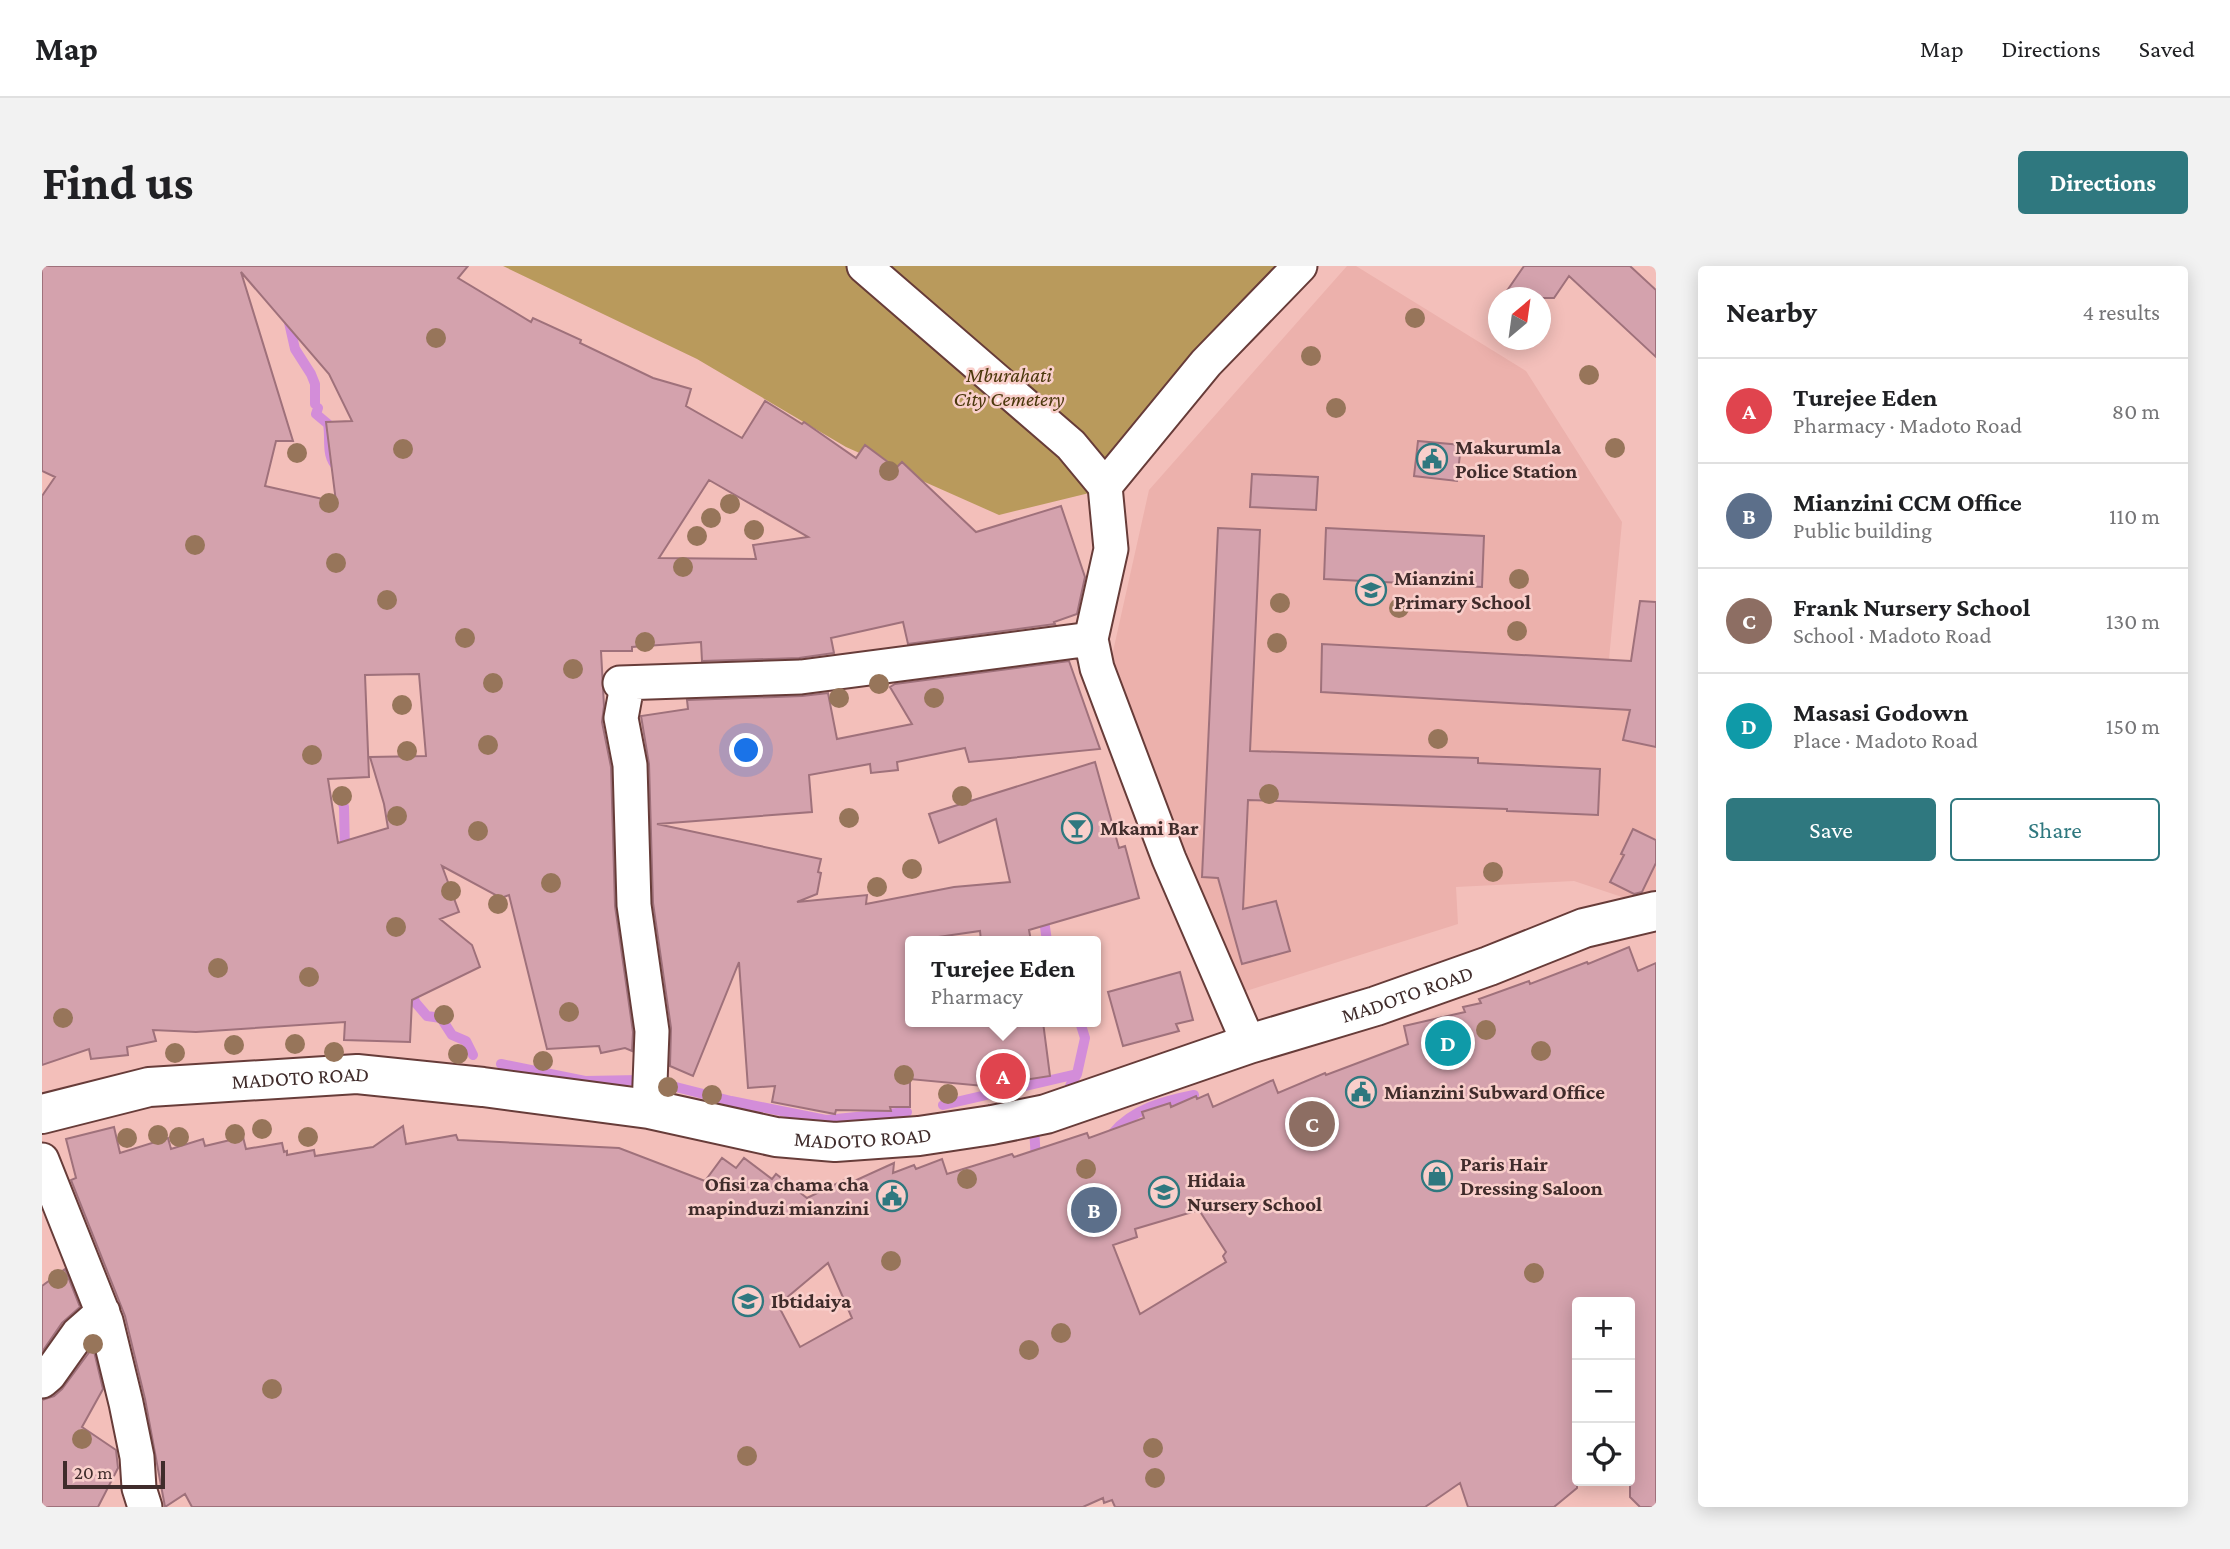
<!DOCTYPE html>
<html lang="en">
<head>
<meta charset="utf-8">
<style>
  :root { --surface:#fff; --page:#f2f2f2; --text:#202124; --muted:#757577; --line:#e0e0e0; --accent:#2f787f }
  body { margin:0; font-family:"Crimson Pro",serif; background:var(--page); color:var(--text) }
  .controls { position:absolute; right:21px; bottom:21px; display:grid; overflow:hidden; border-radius:7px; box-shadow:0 4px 18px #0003 }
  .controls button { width:63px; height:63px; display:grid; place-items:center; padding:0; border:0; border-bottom:2px solid var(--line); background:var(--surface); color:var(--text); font:35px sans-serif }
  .compass { position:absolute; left:1446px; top:21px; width:63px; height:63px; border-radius:50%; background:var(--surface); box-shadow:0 4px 18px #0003; rotate:29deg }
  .scale { position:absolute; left:21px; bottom:18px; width:102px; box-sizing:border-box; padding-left:7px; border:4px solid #402c2b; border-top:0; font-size:19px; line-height:24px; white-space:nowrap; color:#402c2b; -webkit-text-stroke:5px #f9cfcb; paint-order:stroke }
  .you { position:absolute; left:705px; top:485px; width:24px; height:24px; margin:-18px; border:5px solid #fff; border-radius:50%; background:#1a73e8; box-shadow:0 0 0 10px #1a73e833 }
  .badge { display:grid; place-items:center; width:46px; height:46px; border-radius:50%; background:var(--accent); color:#fff; font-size:23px; font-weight:700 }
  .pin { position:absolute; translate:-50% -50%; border:4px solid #fff; box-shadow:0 2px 7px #0006 }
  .popup { position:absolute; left:863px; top:670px; width:196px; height:91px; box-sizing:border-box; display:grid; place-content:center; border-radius:7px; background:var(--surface); filter:drop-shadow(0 2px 5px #0005); font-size:23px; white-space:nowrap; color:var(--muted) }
  .popup b { font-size:26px; color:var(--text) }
  .popup::after { content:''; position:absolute; left:50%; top:100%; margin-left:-14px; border:14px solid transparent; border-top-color:var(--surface) }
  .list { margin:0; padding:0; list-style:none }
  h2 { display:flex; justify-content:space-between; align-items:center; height:91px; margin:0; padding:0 28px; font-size:30px }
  h2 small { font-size:23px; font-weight:400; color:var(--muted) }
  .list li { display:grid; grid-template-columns:46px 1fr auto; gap:21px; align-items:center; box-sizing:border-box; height:105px; padding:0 28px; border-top:2px solid var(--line) }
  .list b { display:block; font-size:26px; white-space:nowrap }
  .list p { margin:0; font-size:23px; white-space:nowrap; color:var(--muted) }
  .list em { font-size:23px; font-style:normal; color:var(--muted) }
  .actions { display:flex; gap:14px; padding:21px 28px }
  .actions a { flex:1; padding:16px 0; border:2px solid var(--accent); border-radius:7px; text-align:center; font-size:24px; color:var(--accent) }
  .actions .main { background:var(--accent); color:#fff }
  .icon { flex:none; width:38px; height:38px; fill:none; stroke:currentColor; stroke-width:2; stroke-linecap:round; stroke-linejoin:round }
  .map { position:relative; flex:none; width:1614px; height:1241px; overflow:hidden; border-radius:7px }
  header { display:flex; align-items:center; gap:42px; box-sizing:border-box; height:98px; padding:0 35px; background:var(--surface); border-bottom:2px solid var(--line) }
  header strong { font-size:33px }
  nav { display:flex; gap:38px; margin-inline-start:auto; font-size:24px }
  .intro { display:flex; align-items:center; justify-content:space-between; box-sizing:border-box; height:168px; padding:0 42px }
  h1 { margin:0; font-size:49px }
  .button { padding:18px 32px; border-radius:7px; background:var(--accent); color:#fff; font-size:24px; font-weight:700 }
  main { display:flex; gap:42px; padding:0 42px }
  aside { flex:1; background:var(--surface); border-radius:7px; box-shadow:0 4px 18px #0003 }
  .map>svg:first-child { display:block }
</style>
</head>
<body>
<header>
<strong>Map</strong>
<nav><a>Map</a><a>Directions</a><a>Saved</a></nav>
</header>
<div class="intro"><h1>Find us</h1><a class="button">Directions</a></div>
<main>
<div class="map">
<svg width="1614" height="1241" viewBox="0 0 1614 1241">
  <rect width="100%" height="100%" fill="#f3bfba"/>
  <path fill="#ecb1ac" d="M 1305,0 L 1314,0 L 1484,105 L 1580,256 L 1567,393 L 1567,420 L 1614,432 L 1614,626 L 1583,632 L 1532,615 L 1414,621 L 1416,658 L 1204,725 L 1184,711 L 1068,399 L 1107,224 Z"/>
  <path fill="#b99a5c" d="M 461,0 L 1246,0 L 1076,220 L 957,249 L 804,181 L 655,93 Z"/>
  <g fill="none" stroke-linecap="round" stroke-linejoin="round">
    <path stroke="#d38dd9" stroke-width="10" d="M 246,52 L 253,83 L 269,108 L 273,118 L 273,138
      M 276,142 L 274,148 L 286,158 C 289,173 283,190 296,202
      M 298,528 L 302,541 L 303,586
      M 1001,647 L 1005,675
      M 369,720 L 373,736 L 385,750 L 399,752 L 410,769 L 424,775 L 431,789
      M 459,798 L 543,815 L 598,814
      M 622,818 L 689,835 L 784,854 L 865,846
      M 1028,820 L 1035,808 L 1043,772 L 1038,756
      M 901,839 L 1035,808
      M 992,860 L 994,896
      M 1075,873 L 1071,867 C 1091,843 1122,835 1152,829"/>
  </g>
  <path fill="#d4a2ad" stroke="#9f717b" stroke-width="2" fill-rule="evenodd" d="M 0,0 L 426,0 L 416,12 L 489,56 L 491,52 L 539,74 L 538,77 L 611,112 L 649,123 L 644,140 L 700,172 L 723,135 L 760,158 L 762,156 L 814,192 L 823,179 L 854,202 L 860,196 L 934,266 L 1019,240 L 1043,311 L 1035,348 L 1012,356 L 1013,358 L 866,378 L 861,356 L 789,372 L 792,387 L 757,392 L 660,395 L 659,376 L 590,381 L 590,385 L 559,385 L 562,440 L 560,456 L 569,501 L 573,640 L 591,766 L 590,785 L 583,782 L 559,787 L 557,780 L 505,783 L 467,629 L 459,632 L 400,600 L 417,646 L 398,653 L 430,679 L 438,701 L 370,734 L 368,776 L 302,774 L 303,756 L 154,766 L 111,764 L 114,775 L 85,781 L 86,789 L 49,793 L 47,783 L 0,799 L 0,230 L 13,211 L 0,205 ZM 199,6 L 287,108 L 310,155 L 284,156 L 294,236 L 223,220 L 234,175 L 251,175 ZM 667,214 L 766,271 L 711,279 L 714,293 L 617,292 ZM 377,408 L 384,490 L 328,491 L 342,538 L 346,562 L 296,577 L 286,513 L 327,511 L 323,409 Z
    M 1482,0 L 1588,0 L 1614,24 L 1614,91 L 1527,10 L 1512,32 L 1460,32 Z
    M 1376,175 L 1419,179 L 1415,215 L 1372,210 Z
    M 1210,208 L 1276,211 L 1274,244 L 1208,241 Z
    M 1176,262 L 1218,264 L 1208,485 L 1436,492 L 1436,497 L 1558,503 L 1556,549 L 1465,545 L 1465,543 L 1206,534 L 1201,643 L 1234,635 L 1248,685 L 1200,698 L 1176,612 L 1160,611 Z
    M 1284,262 L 1442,270 L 1440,321 L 1282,313 Z
    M 1598,335 L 1614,336 L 1614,481 L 1581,474 L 1588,444 L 1279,426 L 1280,378 L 1589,395 Z
    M 1027,395 L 1058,483 L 927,496 L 923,482 L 855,496 L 856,504 L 829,507 L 828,498 L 767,509 L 770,546 L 615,558 L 779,593 L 776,606 L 779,607 L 775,628 L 755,636 L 825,629 L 824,638 L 912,621 L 968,616 L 954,553 L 897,577 L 887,548 L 1053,496 L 1077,582 L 1083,580 L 1097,632 L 987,664 L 989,675 L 939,675 L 938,665 L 868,675 L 868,756 L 1001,756 L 1008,810 L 942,820 L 868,813 L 868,841 L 848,841 L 849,845 L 794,844 L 793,848 L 730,836 L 733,820 L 706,822 L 697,696 L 651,810 L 628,800 L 629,762 L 611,637 L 607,498 L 599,450 L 646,443 L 645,434 L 760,430 L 786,427 L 795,473 L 870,458 L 848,421 L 853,418 Z
    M 1591,563 L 1614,574 L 1614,597 L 1600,626 L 1592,628 L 1568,616 L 1582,589 L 1579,588 Z
    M 1587,681 L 1596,705 L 1614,697 L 1614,1241 L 1598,1241 L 1588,1231 L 1588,1036 L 1535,1036 L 1535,1222 L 1512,1241 L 1426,1241 L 1418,1217 L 1383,1241 L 1073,1241 L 1070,1234 L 1062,1237 L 1061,1232 L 1041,1241 L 150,1241 L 143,1228 L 123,1241 L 103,1133 L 83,1050 L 29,914 L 34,912 L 24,873 L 72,861 L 78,887 L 126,872 L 129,883 L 161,873 L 163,880 L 201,871 L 204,883 L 240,877 L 242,886 L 245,885 L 245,889 L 272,884 L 273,890 L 331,881 L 361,860 L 364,878 L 414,869 L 416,874 L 577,882 L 663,915 L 680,892 L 694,902 L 702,892 L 730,913 L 734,908 L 765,932 L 806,912 L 808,917 L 852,897 L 851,907 L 872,899 L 874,903 L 900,893 L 905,908 L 970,888 L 972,891 L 1045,867 L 1047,872 L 1102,852 L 1100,846 L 1128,837 L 1129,841 L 1154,830 L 1155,833 L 1166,828 L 1171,841 L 1231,814 L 1236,827 L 1283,807 L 1284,809 L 1366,778 L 1362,760 L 1423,746 L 1421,741 L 1439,737 L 1437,733 L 1487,715 L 1488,718 L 1545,696 L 1546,698 ZM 1157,944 L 1184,986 L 1181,990 L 1184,996 L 1098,1048 L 1071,979 L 1095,971 L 1093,963 ZM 786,997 L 810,1052 L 758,1081 L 736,1039 Z
    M 1138,706 L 1151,754 L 1134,758 L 1137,765 L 1081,780 L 1066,726 Z
    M 23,1003 L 38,1041 L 20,1057 L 0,1086 L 0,1020 Z
    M 51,1081 L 61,1123 L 40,1161 L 74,1184 L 76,1202 L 56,1241 L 0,1241 L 0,1134 L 12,1130 L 20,1123 Z"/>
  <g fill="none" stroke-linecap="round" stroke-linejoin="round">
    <g stroke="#673c39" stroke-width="37">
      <path id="minor" d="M 822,0 L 1029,179 L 1063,220 L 1069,283 L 1049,373 L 1055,402 L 1127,593 L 1207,778
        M 1063,220 L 1164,97 L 1258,0
        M 607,843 L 610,765 L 592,639 L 588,499 L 579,452 L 584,425 L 589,419 L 578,417 L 759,411 L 1049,373
        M 0,894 L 64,1055 L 84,1137 L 95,1191 L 97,1222 L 103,1241
        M 0,1115 L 7,1109 L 36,1068 L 61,1046"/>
    </g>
    <g stroke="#673c39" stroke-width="42">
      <g id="major">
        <path id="s1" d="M 0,848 L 107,821 L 315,808 L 441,821 L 607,843 L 734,871 L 793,876 L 877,870 L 950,859 L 1004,848 L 1207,778 L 1334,740 L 1447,700 L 1542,662 L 1614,645"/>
      </g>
    </g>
    <use href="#minor" stroke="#fff" stroke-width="33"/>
    <use href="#major" stroke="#fff" stroke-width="38"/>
  </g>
  <g fill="#97755a">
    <circle cx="1373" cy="52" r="10"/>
    <circle cx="394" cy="72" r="10"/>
    <circle cx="1269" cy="90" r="10"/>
    <circle cx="1547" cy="109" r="10"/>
    <circle cx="1294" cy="142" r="10"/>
    <circle cx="1573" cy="182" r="10"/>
    <circle cx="361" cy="183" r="10"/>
    <circle cx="255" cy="187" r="10"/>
    <circle cx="847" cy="205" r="10"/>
    <circle cx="287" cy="237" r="10"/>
    <circle cx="688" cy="238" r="10"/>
    <circle cx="669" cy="252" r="10"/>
    <circle cx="712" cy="264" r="10"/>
    <circle cx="655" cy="270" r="10"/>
    <circle cx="153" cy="279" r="10"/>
    <circle cx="294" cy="297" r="10"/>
    <circle cx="641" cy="301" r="10"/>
    <circle cx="1477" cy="313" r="10"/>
    <circle cx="345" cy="334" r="10"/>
    <circle cx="1238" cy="337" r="10"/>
    <circle cx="1357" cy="342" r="10"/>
    <circle cx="1475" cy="365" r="10"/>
    <circle cx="423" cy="372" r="10"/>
    <circle cx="603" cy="376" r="10"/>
    <circle cx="1235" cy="377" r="10"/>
    <circle cx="531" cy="403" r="10"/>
    <circle cx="451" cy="417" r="10"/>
    <circle cx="837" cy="418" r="10"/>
    <circle cx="797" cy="432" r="10"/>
    <circle cx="892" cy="432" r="10"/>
    <circle cx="360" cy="439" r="10"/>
    <circle cx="1396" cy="473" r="10"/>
    <circle cx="446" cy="479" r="10"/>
    <circle cx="365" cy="485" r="10"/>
    <circle cx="270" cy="489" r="10"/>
    <circle cx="1227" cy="528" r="10"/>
    <circle cx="300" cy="530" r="10"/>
    <circle cx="920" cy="530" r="10"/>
    <circle cx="355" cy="550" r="10"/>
    <circle cx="807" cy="552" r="10"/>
    <circle cx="436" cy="565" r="10"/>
    <circle cx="870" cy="603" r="10"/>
    <circle cx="1451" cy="606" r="10"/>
    <circle cx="509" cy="617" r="10"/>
    <circle cx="835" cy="621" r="10"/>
    <circle cx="409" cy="625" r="10"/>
    <circle cx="456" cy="638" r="10"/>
    <circle cx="354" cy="661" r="10"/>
    <circle cx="176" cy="702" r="10"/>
    <circle cx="267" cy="711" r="10"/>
    <circle cx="527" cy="746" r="10"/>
    <circle cx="402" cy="749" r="10"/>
    <circle cx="21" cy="752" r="10"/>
    <circle cx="1444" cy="764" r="10"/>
    <circle cx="253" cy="778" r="10"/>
    <circle cx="192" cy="779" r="10"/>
    <circle cx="1499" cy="785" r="10"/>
    <circle cx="292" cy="786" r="10"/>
    <circle cx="133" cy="787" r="10"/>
    <circle cx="416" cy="788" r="10"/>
    <circle cx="501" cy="795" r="10"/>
    <circle cx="862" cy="809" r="10"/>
    <circle cx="626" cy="821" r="10"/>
    <circle cx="906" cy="828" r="10"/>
    <circle cx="670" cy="829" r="10"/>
    <circle cx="220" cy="863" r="10"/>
    <circle cx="193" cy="868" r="10"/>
    <circle cx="116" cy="869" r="10"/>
    <circle cx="137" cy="871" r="10"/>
    <circle cx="266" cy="871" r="10"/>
    <circle cx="85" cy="872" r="10"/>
    <circle cx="1044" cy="903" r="10"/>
    <circle cx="925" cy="913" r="10"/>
    <circle cx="849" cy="995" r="10"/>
    <circle cx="1492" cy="1007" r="10"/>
    <circle cx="16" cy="1013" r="10"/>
    <circle cx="1019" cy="1067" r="10"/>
    <circle cx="51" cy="1078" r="10"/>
    <circle cx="987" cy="1084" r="10"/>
    <circle cx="230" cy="1123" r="10"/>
    <circle cx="40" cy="1173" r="10"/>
    <circle cx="1111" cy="1182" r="10"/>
    <circle cx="705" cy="1190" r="10"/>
    <circle cx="1113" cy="1212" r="10"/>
  </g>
  <defs>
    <g id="civic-ring" transform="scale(1.575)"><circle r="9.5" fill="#f9cfcb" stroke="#2f787f" stroke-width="1.5"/><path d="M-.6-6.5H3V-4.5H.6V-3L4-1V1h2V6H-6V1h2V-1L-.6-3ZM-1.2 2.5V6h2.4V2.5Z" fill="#2f787f"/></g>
    <g id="school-ring" transform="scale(1.575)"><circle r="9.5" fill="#f9cfcb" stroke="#2f787f" stroke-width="1.5"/><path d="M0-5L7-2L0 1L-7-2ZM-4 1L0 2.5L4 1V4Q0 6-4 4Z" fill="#2f787f"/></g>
    <g id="bar-ring" transform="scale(1.575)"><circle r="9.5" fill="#f9cfcb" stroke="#2f787f" stroke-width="1.5"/><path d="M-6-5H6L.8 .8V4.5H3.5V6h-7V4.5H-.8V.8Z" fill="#2f787f"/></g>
    <g id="shop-ring" transform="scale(1.575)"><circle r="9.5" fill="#f9cfcb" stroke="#2f787f" stroke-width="1.5"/><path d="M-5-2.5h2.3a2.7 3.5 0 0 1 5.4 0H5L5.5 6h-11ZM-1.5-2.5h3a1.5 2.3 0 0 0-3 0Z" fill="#2f787f"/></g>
  </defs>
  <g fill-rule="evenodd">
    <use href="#civic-ring" x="1390" y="193"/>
    <use href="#school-ring" x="1329" y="324"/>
    <use href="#bar-ring" x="1035" y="562"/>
    <use href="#civic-ring" x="1319" y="826"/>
    <use href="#shop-ring" x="1395" y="910"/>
    <use href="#school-ring" x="1122" y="926"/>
    <use href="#civic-ring" x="850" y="930"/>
    <use href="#school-ring" x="706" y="1035"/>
  </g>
  <g text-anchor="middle" stroke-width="5" stroke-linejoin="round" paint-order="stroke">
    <g font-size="21" font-style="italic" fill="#4b380c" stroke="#f9cfcb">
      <text x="967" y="116">Mburahati<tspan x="967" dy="24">City Cemetery</tspan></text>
    </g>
    <g font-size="21" font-weight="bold" fill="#402c2b" stroke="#f9cfcb" text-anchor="start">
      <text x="1413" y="188">Makurumla<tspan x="1413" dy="24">Police Station</tspan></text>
      <text x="1352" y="319">Mianzini<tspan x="1352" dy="24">Primary School</tspan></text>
      <text x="1058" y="569">Mkami Bar</text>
      <text x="1342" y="833">Mianzini Subward Office</text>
      <text x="1418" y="905">Paris Hair<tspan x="1418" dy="24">Dressing Saloon</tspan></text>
      <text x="1145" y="921">Hidaia<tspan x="1145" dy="24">Nursery School</tspan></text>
      <text x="827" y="925" text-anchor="end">Ofisi za chama cha<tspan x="827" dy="24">mapinduzi mianzini</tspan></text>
      <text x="729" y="1042">Ibtidaiya</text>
    </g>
    <g font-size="21" fill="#402c2b" stroke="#f9cfcb">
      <text dy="7" stroke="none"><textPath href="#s1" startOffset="1396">MADOTO ROAD</textPath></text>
      <text dy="7" stroke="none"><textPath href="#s1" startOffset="262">MADOTO ROAD</textPath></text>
      <text dy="7" stroke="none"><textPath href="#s1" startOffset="830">MADOTO ROAD</textPath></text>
    </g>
  </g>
</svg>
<div class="controls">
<button>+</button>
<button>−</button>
<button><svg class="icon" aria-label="locate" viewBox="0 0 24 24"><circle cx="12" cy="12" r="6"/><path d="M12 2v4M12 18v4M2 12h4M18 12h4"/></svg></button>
</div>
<svg class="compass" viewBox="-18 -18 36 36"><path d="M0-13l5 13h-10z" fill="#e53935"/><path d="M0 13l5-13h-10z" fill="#757577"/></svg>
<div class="scale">20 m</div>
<div class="you"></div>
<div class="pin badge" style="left:961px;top:810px;background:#e0444e">A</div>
<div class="popup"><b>Turejee Eden</b>Pharmacy</div>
<div class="pin badge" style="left:1052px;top:944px;background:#5c6f8a">B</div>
<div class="pin badge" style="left:1270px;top:858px;background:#8d6e63">C</div>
<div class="pin badge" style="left:1406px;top:777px;background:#0f9aa8">D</div>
</div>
<aside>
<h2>Nearby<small>4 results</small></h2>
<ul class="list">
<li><span class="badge" style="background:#e0444e">A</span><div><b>Turejee Eden</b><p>Pharmacy · Madoto Road</p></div><em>80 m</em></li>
<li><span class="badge" style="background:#5c6f8a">B</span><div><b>Mianzini CCM Office</b><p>Public building</p></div><em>110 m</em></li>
<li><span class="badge" style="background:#8d6e63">C</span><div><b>Frank Nursery School</b><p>School · Madoto Road</p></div><em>130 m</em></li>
<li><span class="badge" style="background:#0f9aa8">D</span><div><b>Masasi Godown</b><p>Place · Madoto Road</p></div><em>150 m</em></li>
</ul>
<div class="actions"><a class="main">Save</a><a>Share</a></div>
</aside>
</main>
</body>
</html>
